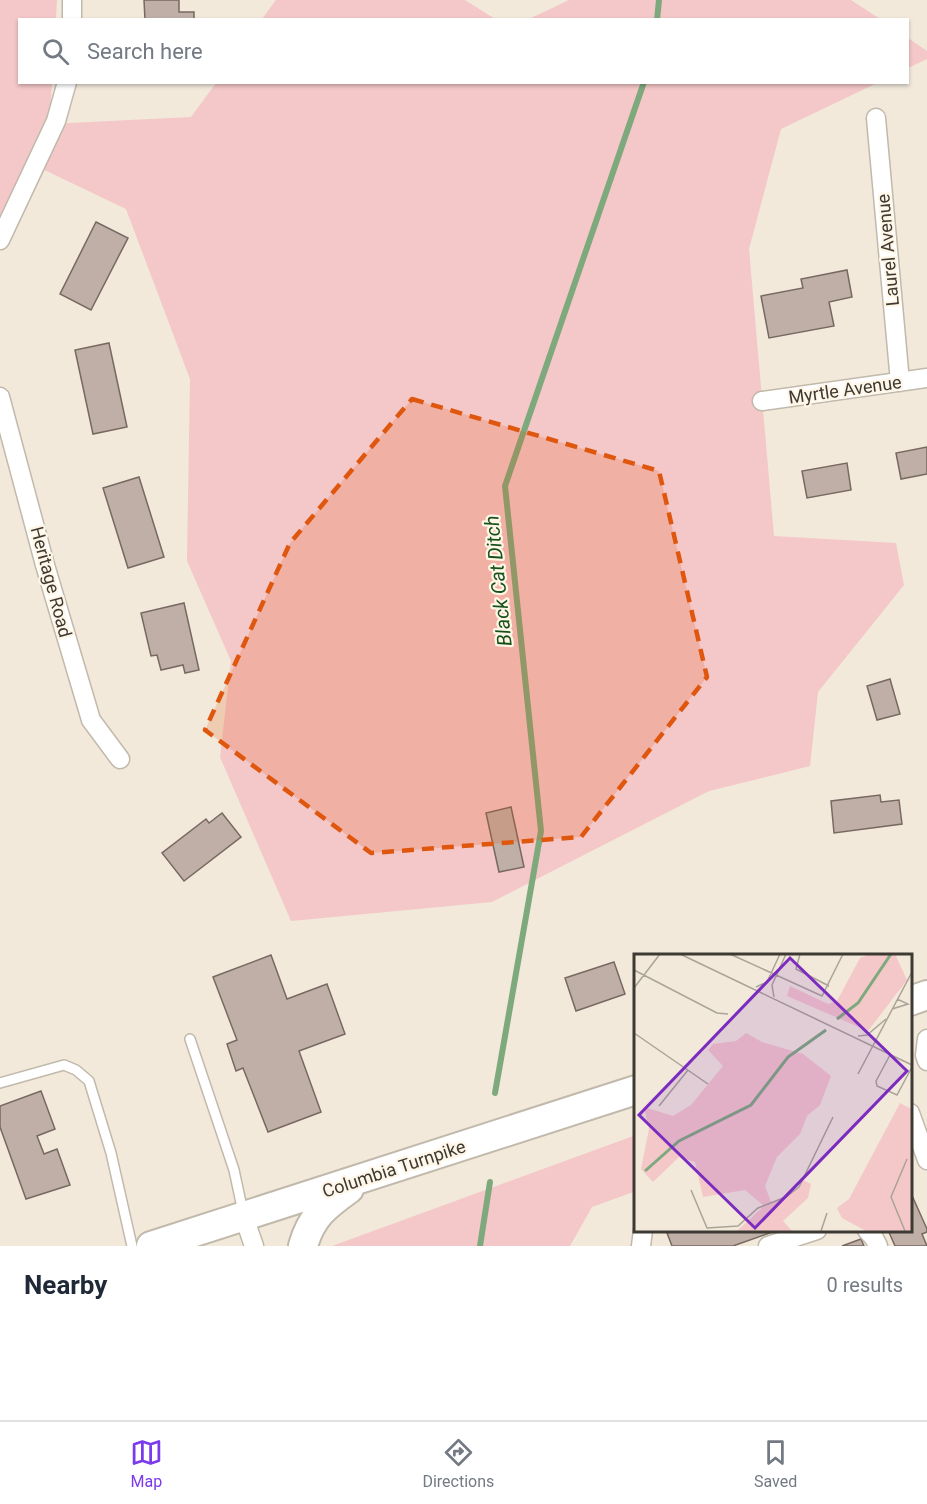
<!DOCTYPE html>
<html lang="en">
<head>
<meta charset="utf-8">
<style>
  :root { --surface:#fff; --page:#f2f2f3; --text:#1f2937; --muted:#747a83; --line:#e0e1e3; --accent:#7c3aed }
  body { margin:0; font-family:Roboto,sans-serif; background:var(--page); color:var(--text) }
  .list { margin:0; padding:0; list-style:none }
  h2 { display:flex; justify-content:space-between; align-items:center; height:78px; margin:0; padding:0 24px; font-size:26px }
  h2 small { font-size:20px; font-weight:400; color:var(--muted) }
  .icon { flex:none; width:33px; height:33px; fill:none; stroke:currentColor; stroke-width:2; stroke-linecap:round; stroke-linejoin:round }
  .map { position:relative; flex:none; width:927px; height:1246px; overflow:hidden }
  .search { position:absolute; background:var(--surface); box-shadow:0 2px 4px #0004; left:18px; right:18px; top:18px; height:66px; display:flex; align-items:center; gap:15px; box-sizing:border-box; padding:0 21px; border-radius:0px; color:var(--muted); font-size:22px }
  .sheet { height:174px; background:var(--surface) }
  nav { display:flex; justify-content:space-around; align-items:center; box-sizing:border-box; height:84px; border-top:2px solid var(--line); background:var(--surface); font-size:16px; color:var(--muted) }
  nav a { display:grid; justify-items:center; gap:3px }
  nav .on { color:var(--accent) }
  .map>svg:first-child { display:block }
</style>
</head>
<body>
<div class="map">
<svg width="927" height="1246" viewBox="0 0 927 1246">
  <rect width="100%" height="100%" fill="#f2e9da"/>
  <path fill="#f4c7c8" d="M 0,0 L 57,0 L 56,19 L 20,20 L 20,82 L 52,83 L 49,124 L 191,117 L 216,83 L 877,83 L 781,129 L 749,249 L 774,536 L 896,543 L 904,585 L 818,692 L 810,766 L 709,791 L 492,902 L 291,921 L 220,757 L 231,661 L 187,561 L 190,379 L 126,209 L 34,165 L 0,248 Z
    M 276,0 L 465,0 L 495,19 L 262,19 Z
    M 569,0 L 851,0 L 880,19 L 529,19 Z
    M 908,38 L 927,51 L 927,59 L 908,68 Z
    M 636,1135 L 636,1191 L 592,1207 L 570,1246 L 332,1246 Z"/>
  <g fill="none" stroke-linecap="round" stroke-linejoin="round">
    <path stroke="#7ea97d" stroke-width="6" d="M 657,20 L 659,0
      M 495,1093 L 541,831 L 505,486 L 644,82
      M 480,1246 L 490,1182"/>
  </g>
  <path fill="#bfafa7" stroke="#776962" stroke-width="1.5" d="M 144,0 L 179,0 L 179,12 L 194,12 L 194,20 L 145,20 Z
    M 96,222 L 128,238 L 91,310 L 60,294 Z
    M 847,270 L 852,297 L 829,302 L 834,326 L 769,338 L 761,296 L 803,288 L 801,279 Z
    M 109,343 L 127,427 L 93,434 L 75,350 Z
    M 927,447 L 927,474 L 901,479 L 896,453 Z
    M 847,463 L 851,490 L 807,498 L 802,471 Z
    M 139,477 L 164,557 L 128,568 L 103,488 Z
    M 184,603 L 199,670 L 185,673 L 183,665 L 161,670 L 157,655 L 151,656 L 141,613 Z
    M 890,679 L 900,714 L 877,720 L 867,686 Z
    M 880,795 L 881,802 L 899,800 L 902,824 L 834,833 L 831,801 Z
    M 511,807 L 524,867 L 499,872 L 486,813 Z
    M 222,813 L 241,837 L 184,881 L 162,853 L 206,819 L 209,823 Z
    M 271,955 L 287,999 L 327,984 L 345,1034 L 299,1051 L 321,1112 L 268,1132 L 243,1068 L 236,1071 L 227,1044 L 237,1040 L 213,977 Z
    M 614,962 L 625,994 L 576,1011 L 565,978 Z
    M 41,1091 L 55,1129 L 37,1136 L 44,1154 L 57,1149 L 70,1185 L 26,1199 L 0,1127 L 0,1106 Z
    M 910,1191 L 927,1229 L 927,1232 L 922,1234 L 927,1246 L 895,1246 L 888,1230 L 910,1230 Z
    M 676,1230 L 778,1230 L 733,1246 L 672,1246 L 667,1233 Z
    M 861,1239 L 864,1246 L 842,1246 Z"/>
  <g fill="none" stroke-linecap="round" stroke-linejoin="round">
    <g stroke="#c1b9ab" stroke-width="12">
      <path id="lane" d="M 190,1039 L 234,1170 L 243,1212
        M 0,1083 L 64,1065 L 76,1070 L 89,1081 L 111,1153 L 132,1246"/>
    </g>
    <g stroke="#c1b9ab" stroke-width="21">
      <path id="street" d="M 72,20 L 72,0
        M 876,118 L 900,382
        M 0,240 L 56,121 L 67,82
        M 0,397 L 45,565 L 91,720 L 120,759
        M 762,401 L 927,378
        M 927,1039 L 925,1055 L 927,1061
        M 910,1113 L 927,1160
        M 244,1217 L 254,1246
        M 867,1230 L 874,1238 L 878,1246
        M 641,1246 L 643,1230
        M 768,1246 L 817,1230"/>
    </g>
    <g stroke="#c1b9ab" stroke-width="32">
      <path id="primary" d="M 910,1001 L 927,995
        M 151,1246 L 636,1090
        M 303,1246 C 311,1217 325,1206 349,1189"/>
    </g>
    <use href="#lane" stroke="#fff" stroke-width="9"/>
    <use href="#street" stroke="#fff" stroke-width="18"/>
    <use href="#primary" stroke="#fff" stroke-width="28"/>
  </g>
  <path fill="#df570e" fill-opacity="0.2" stroke="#df570e" stroke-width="4.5" stroke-dasharray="12 8" stroke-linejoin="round" d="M 412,399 L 659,471 L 707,677 L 581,837 L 371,853 L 205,730 L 290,543 Z"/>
  <g text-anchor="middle" stroke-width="4.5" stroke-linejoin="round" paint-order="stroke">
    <g font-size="18" fill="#3d3a34" stroke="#fff6e7">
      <text transform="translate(888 250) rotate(-95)" y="6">Laurel Avenue</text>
      <text transform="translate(845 390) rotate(-8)" y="6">Myrtle Avenue</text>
      <text transform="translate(51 582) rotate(75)" y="6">Heritage Road</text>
      <text transform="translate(394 1169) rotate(-18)" y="6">Columbia Turnpike</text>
    </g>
    <g font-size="20" font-style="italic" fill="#145118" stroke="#fff6e7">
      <text transform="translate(498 581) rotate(-96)" y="7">Black Cat Ditch</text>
    </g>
  </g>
  <g transform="translate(634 954)">
    <rect width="278" height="278" fill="#f2e9da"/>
    <path d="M 237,0 L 261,0 L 273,26 L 234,77 L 153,42 L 156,32 L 194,50 L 203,47 L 226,4 ZM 112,79 L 128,88 L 169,100 L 197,122 L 186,151 L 173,162 L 166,180 L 143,203 L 131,232 L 137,248 L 159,239 L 169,226 L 177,230 L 174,244 L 149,267 L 158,277 L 103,277 L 130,252 L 111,236 L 69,243 L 61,208 L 45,203 L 19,228 L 7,215 L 15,175 L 10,153 L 39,162 L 57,151 L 89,112 L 74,96 L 79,90 L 102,87 ZM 266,149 L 277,155 L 277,277 L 232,277 L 208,264 L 203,254 L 215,245 Z" fill="#f4c7c8"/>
    <path fill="none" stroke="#7ea97d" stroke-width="3" d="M 203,65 L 224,49 L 257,0M 11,217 L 45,187 L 117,151 L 154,103 L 192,76"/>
    <path fill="none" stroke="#aaa398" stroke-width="1.5" d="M 46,0 L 278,111M 96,0 L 188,42 L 209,0M 166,0 L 162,15 L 195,32M 0,16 L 83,59 L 94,60M 122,33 L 133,28 L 146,0M 0,34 L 26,0M 140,43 L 138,31 L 152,0M 258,55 L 274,50 L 263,45M 0,79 L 74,130M 224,82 L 233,81 L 252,65M 256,101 L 242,127 L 243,132 L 263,141 L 278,113M 224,120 L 278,18M 25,152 L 54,116M 57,236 L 73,274 L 104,272 L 124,254 L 152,243 L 165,233 L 199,163M 187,277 L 193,259M 271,277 L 257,243 L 273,205"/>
    <path fill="#7b2cbf" fill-opacity="0.15" stroke="#7b2cbf" stroke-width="3" d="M 156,4 L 273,117 L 121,274 L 5,161 Z"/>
    <rect width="278" height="278" fill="none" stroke="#3d3a34" stroke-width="3"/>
  </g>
</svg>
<div class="search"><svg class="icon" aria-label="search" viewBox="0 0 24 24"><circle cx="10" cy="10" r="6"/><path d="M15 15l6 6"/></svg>Search here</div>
</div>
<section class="sheet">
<h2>Nearby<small>0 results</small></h2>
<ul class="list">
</ul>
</section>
<nav>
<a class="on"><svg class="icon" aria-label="map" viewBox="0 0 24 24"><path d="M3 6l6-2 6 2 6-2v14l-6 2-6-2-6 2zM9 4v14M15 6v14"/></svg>Map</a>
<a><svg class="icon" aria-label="directions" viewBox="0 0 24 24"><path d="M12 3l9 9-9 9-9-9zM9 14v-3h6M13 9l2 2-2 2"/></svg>Directions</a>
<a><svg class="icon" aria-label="saved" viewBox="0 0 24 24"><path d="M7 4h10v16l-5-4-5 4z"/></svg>Saved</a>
</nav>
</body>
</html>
